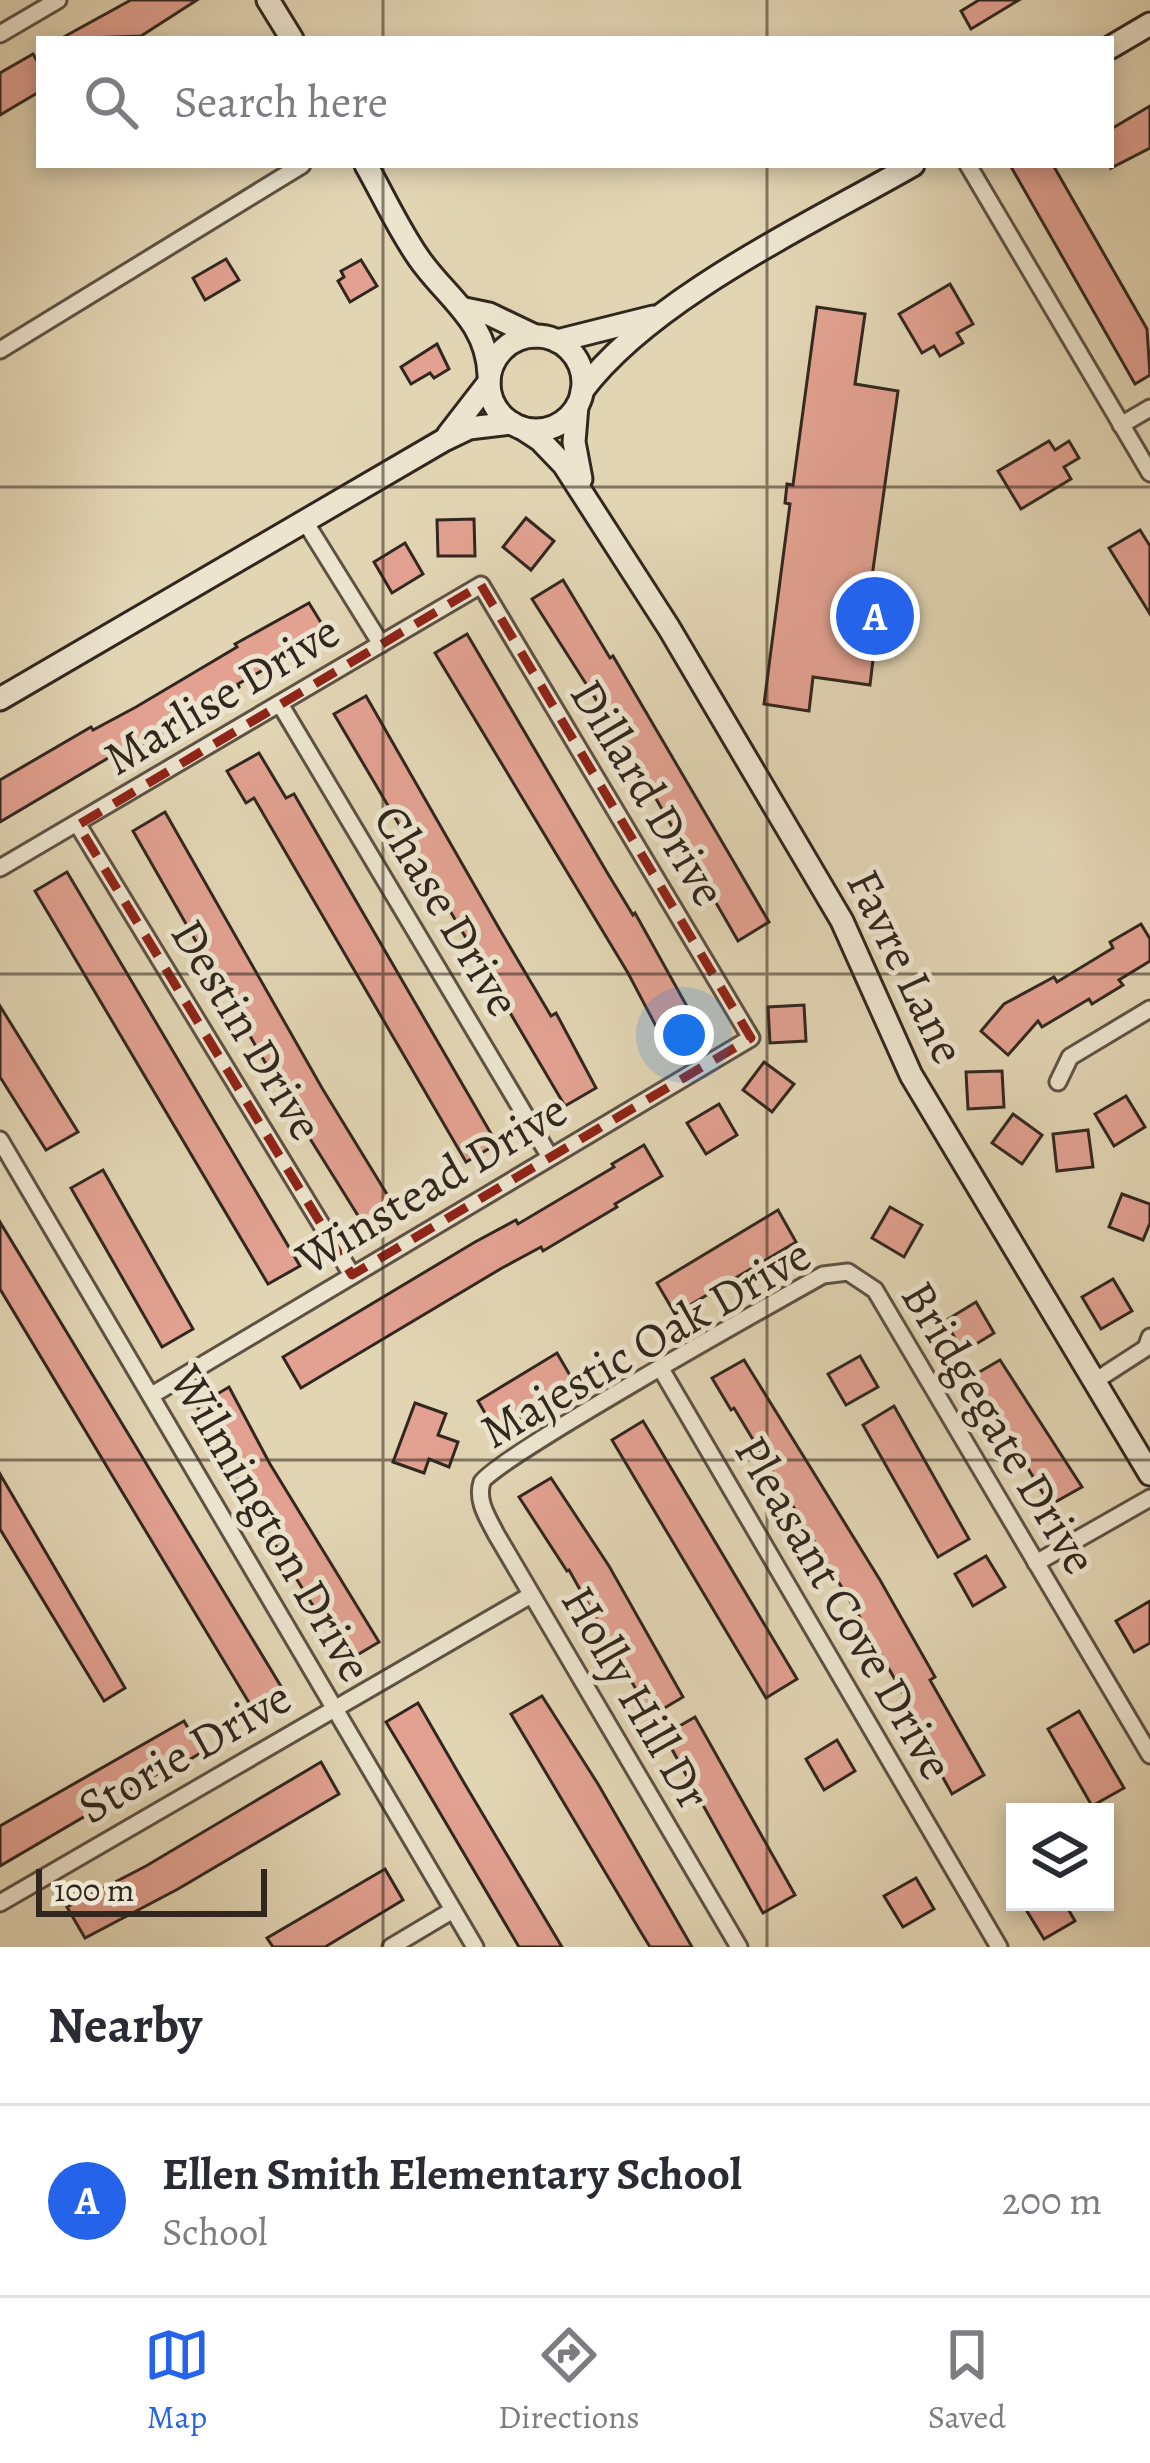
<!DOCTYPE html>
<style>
:root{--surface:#fff;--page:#f7f7f7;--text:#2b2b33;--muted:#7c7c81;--line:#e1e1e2;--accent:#2563eb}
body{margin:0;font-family:Alegreya,serif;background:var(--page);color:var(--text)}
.controls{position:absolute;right:36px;bottom:36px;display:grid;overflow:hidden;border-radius:0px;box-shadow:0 6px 18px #0003}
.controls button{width:108px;height:108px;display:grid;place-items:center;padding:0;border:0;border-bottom:3px solid var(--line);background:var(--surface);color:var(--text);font:60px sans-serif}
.scale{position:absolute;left:36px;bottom:30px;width:231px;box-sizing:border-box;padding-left:12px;border:6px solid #32271e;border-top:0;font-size:33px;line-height:42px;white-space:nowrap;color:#32271e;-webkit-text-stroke:9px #ece4ce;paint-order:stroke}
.you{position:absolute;left:684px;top:1035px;width:42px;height:42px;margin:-30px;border:9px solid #fff;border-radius:50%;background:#1a73e8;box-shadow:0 0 0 18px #1a73e833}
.badge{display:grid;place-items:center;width:78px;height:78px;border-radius:50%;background:var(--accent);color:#fff;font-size:39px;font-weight:700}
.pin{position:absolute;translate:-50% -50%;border:6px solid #fff;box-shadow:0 3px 12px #0006}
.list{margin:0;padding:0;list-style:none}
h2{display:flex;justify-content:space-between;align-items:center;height:156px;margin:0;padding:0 48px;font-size:51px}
h2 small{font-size:39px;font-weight:400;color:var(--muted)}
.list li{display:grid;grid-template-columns:78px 1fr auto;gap:36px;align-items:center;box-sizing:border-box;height:192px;padding:0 48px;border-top:3px solid var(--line)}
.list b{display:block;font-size:45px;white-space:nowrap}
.list p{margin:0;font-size:39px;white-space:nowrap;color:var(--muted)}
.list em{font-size:39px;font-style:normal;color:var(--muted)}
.icon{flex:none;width:66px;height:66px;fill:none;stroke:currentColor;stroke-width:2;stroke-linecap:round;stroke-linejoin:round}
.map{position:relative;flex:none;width:1150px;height:1947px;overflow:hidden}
.search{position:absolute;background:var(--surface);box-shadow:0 6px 18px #0003;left:36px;right:36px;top:36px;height:132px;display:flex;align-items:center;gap:30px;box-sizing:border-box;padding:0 42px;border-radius:0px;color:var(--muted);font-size:45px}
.sheet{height:348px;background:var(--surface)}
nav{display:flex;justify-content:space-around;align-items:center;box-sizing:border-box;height:168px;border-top:3px solid var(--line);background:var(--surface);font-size:33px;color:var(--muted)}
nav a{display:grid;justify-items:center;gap:6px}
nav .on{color:var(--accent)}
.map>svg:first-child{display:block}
.building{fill:#e2a191;stroke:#32271e;stroke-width:3}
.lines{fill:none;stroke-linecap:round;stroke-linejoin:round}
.street-casing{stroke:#5e5244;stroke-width:21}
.secondary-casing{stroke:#32271e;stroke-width:27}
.street{stroke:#ece4ce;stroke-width:15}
.secondary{stroke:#ece4ce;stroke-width:21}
.marked{fill:none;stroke:#8f2418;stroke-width:9;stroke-dasharray:24 15;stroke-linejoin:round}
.grid{fill:none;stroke:#32271e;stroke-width:3;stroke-opacity:0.55}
.labels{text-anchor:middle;stroke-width:10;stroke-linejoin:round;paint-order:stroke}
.street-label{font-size:48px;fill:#32271e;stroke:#ece4ce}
</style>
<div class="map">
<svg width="1150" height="1947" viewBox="0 0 1150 1947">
<rect width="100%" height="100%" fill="#e2d5b4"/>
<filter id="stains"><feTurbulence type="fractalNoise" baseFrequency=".00167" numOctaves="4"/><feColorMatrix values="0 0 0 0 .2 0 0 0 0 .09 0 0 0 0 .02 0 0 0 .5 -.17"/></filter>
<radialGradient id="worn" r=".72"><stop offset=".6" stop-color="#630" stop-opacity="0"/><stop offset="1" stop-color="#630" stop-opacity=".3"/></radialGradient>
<g class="building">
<path d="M131 0H197L141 36 60 39Z"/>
<path d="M979 0H1019L971 29 961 11Z"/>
<path d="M33 54 39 64V92L0 115V73Z"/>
<path d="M1150 106V148L1111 168V129Z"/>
<path d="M1010 165H1053L1147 329 1150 375 1135 384Z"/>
<path d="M226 259 239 280 205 300 193 278Z"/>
<path d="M361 260 377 286 350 302 338 281 344 277 341 271Z"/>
<path d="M950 284 973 324 957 333 963 343 940 356 934 346 922 353 899 314Z"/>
<path d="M817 307 865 314 855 384 898 391 863 641 875 643 870 685 813 677 809 711 764 704 790 504 785 503 787 484 793 485Z"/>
<path d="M437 344 449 369 434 378 430 373 411 384 401 367Z"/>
<path d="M1049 441 1055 450 1069 441 1079 458 1064 467 1071 479 1021 509 998 471Z"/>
<path d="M526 518 554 541 531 570 503 547Z"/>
<path d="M474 519 475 556H438L437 520Z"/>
<path d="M1140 530 1150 546V614L1109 548Z"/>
<path d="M405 543 423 574 392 593 374 562Z"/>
<path d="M563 580 610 658 613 656 769 922 738 941 625 745 532 599Z"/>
<path d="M309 603 328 634 238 684 239 687 166 731 122 755 120 751 0 822V780L91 727 93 730 136 707 237 647 235 644Z"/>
<path d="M467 634 608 874 633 915 635 913 699 1028 667 1047 628 973 435 653Z"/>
<path d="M366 696 500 930 551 1016 556 1013 596 1088 565 1106 334 714Z"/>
<path d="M259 753 286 798 294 794 497 1144 466 1162 254 798 246 803 227 771Z"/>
<path d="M165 812 322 1088 393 1204 362 1222 294 1113 133 831Z"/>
<path d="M67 872 300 1266 268 1284 35 891Z"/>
<path d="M1141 924 1150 939V961L1119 980 1123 985 1092 1004 1089 999 1042 1027 1038 1021 1008 1055 981 1031 1004 1004 1054 977 1057 982 1113 948 1110 942Z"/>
<path d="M804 1005 806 1041 770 1043 768 1007Z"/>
<path d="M0 1006 78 1132 46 1150 0 1077Z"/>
<path d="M764 1062 794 1084 772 1112 743 1090Z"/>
<path d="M1002 1071 1004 1107 968 1109 966 1072Z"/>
<path d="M1126 1096 1145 1127 1114 1146 1095 1114Z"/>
<path d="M719 1104 737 1135 706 1154 687 1123Z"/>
<path d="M1013 1114 1042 1135 1022 1164 992 1143Z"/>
<path d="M1088 1130 1093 1167 1057 1171 1053 1134Z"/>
<path d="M644 1145 662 1176 615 1204 617 1207 543 1251 541 1247 502 1268 301 1388 283 1357 475 1242 516 1220 518 1224 614 1167 612 1164Z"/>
<path d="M103 1170 193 1329 162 1347 71 1188Z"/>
<path d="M1122 1194 1150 1204V1223L1143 1240 1109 1227Z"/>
<path d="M890 1207 922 1225 904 1257 872 1238Z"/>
<path d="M778 1210 796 1242 675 1314 657 1283Z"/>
<path d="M0 1222 285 1693 254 1711 0 1289Z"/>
<path d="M1113 1279 1132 1311 1101 1329 1082 1297Z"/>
<path d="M976 1302 994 1333 963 1352 945 1321Z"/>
<path d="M557 1353 575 1384 496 1432 478 1401Z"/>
<path d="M860 1356 878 1387 846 1405 828 1374Z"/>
<path d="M744 1360 880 1580 935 1677 930 1680 984 1775 952 1794 909 1716 914 1713 859 1616 734 1408 731 1410 712 1378Z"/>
<path d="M1000 1360 1082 1487 1050 1505 991 1407 987 1409 969 1378Z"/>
<path d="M229 1387 270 1464 379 1642 347 1661 264 1526 197 1406Z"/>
<path d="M415 1403 446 1414 438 1435 458 1442 449 1467 429 1459 424 1473 393 1462Z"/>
<path d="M894 1406 969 1539 938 1557 863 1425Z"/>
<path d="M643 1421 797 1679 766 1698 612 1440Z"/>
<path d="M0 1474 125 1688 104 1701 0 1529Z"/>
<path d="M551 1478 609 1566 683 1697 651 1716 569 1570 567 1571 519 1497Z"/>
<path d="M986 1556 1005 1587 973 1606 955 1574Z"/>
<path d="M1150 1601V1643L1134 1652 1116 1621Z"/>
<path d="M542 1696 598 1784 692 1947H650L639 1929 511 1714Z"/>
<path d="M418 1703 463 1781 562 1947H519L410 1762 386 1722Z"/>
<path d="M1079 1711 1124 1788 1092 1806 1048 1729Z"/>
<path d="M695 1717 795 1895 763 1913 664 1735Z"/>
<path d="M184 1721 202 1752 171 1771 169 1767 0 1866V1826Z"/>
<path d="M837 1740 855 1771 824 1790 806 1759Z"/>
<path d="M321 1762 339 1794 178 1889 85 1938 67 1907 146 1866Z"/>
<path d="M385 1869 403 1900 325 1947H273L267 1938Z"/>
<path d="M916 1878 934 1909 903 1927 884 1896Z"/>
<path d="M1035 1902H1064L1075 1921 1044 1939 1025 1908Z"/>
</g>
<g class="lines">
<g class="street-casing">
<g id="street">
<path d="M0 34 58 0"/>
<path d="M968 165 1150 473"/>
<path d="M0 350 302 165"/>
<path d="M1121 425 1150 408"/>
<path d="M304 520 381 644"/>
<path d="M280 704 550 1157"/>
<path d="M78 825 352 1275"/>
<path d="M0 868 481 585 751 1038 152 1395"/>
<path d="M1058 1082 1070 1057 1150 1009"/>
<path d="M0 1140 475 1947"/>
<path d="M661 1369 999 1947"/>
<path d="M1095 1381 1146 1348 1150 1337"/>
<path d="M1036 1563 1150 1498"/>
<path d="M0 1903 531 1595"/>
<path d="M391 1947 453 1910"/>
<path d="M739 1947 496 1534C488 1518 476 1501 482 1482 489 1462 782 1298 823 1275L848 1272 875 1290 1150 1755"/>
</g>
</g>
<g class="secondary-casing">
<g id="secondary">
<path d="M268 0 292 39"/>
<path d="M1111 47 1150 24"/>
<path d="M366 165C383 195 398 228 418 257 446 298 487 320 489 375"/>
<path d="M465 309 489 314 535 336"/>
<circle cx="536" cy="383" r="47"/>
<path d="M557 341 653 317"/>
<path d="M582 391C651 298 812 223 913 165"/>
<path d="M577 406 574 442 581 479"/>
<path d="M520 427 540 440 564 465 669 628 842 921 911 1075 1150 1474"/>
<path d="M448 435 489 382"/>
<path d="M0 699 444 440 469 428 512 423"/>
</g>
</g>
<use href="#street" class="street"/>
<use href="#secondary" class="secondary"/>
</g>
<path class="marked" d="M481 585 751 1038 352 1275 78 825Z"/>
<path class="grid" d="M383 0V39M767 0V39M383 165V1947M767 165V1947M0 487H1150M0 974H1150M0 1460H1150"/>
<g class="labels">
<g class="street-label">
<text transform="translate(221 694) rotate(-31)" y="17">Marlise Drive</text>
<text transform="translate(649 792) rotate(59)" y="17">Dillard Drive</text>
<text transform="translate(448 910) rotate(59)" y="17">Chase Drive</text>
<text transform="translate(907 966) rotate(64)" y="17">Favre Lane</text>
<text transform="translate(248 1029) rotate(59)" y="17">Destin Drive</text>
<text transform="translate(431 1183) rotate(-31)" y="17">Winstead Drive</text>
<text transform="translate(645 1342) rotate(-30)" y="17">Majestic Oak Drive</text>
<text transform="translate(1000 1427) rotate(59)" y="17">Bridgegate Drive</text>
<text transform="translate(272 1523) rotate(60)" y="17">Wilmington Drive</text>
<text transform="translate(845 1607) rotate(60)" y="17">Pleasant Cove Drive</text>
<text transform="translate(637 1697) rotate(60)" y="17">Holly Hill Dr</text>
<text transform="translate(184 1751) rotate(-30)" y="17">Storie Drive</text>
</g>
</g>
<rect width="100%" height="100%" filter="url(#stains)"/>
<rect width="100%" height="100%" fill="url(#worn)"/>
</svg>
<div class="controls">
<button><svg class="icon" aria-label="layers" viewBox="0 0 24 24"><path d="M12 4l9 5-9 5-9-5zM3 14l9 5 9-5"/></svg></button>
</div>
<div class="scale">100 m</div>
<div class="you"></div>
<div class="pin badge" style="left:875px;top:616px">A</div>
<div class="search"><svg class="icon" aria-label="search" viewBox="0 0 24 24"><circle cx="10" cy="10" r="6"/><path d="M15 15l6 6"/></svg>Search here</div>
</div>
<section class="sheet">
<h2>Nearby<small></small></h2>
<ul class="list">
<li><span class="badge">A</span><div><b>Ellen Smith Elementary School</b><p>School</p></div><em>200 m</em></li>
</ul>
</section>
<nav>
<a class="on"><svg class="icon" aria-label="map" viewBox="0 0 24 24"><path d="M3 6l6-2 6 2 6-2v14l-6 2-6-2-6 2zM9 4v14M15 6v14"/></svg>Map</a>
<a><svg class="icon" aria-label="directions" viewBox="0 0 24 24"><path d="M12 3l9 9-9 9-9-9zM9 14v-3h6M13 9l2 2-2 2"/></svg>Directions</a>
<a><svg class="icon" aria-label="saved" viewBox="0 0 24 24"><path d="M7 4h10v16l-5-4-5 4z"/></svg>Saved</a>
</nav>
